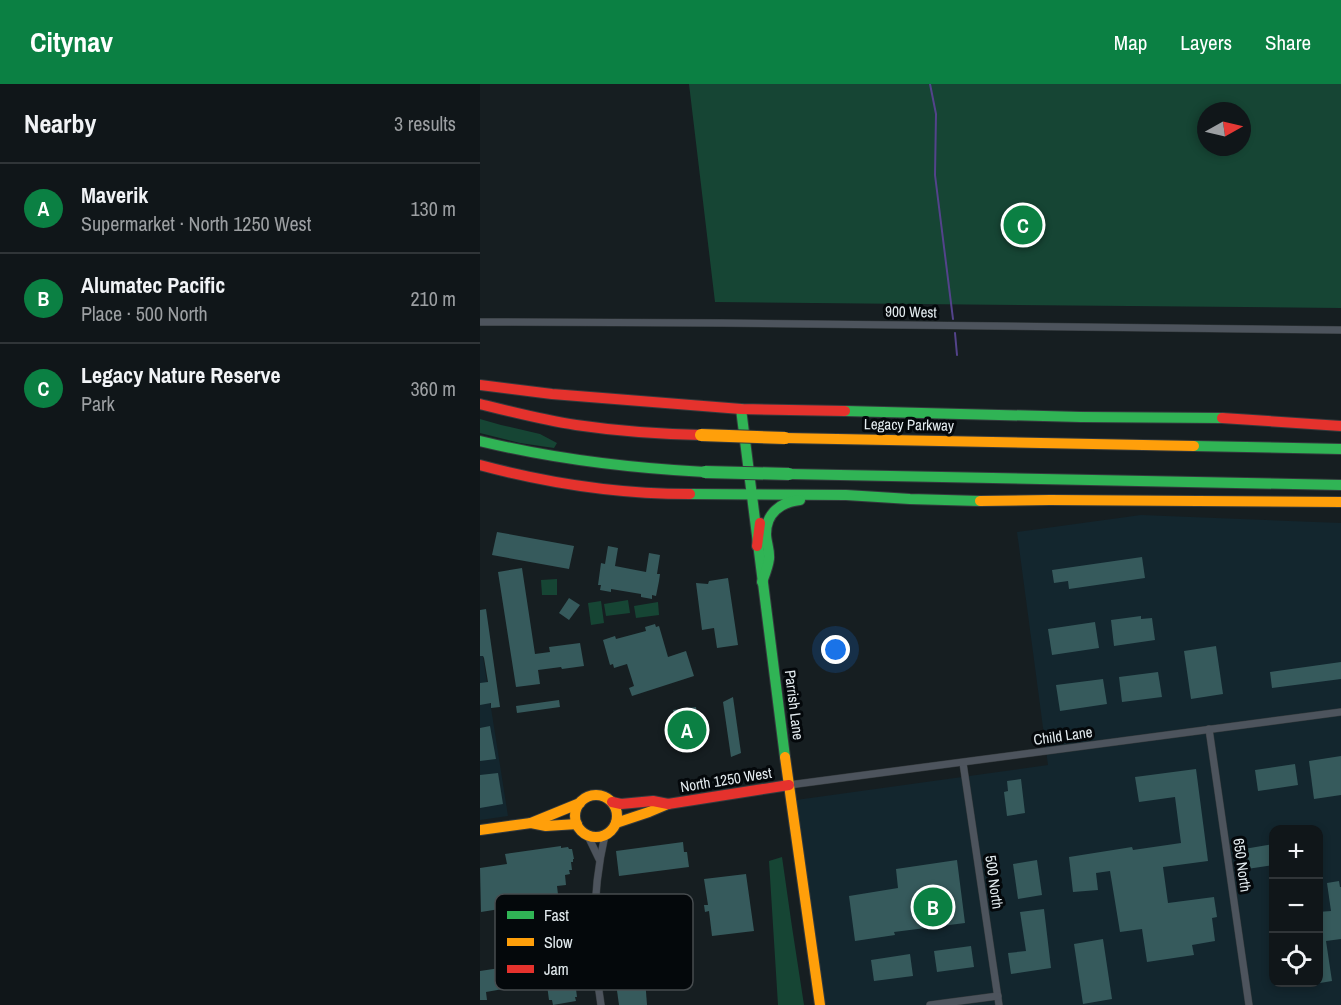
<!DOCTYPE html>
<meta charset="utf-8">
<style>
:root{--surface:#101619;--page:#1e2326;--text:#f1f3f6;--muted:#9c9fa2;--line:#303538;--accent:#0b8043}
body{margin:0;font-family:"Archivo Narrow",sans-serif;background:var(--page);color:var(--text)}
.controls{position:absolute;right:18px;bottom:18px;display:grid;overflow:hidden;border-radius:12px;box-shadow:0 3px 9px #0003}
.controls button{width:54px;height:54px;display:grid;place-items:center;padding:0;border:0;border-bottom:2px solid var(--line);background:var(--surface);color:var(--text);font:30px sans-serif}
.compass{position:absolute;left:717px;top:18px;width:54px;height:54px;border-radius:50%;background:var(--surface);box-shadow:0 3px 9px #0003;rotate:82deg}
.you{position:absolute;left:356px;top:566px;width:21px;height:21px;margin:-15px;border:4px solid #fff;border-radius:50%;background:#1a73e8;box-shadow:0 0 0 9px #1a73e833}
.badge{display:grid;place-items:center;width:39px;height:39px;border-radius:50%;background:var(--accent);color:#fff;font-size:20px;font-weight:700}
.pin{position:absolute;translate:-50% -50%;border:3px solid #fff;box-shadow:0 2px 6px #0006}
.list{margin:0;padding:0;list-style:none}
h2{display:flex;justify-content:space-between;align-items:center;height:78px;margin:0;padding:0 24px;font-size:26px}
h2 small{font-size:20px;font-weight:400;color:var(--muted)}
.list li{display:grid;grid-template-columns:39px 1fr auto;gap:18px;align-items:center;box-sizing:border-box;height:90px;padding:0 24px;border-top:2px solid var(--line)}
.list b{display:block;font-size:22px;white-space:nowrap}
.list p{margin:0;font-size:20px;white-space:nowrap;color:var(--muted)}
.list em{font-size:20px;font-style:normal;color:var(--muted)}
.icon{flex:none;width:33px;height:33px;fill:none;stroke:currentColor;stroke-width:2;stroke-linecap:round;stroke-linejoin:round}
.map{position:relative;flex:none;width:861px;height:921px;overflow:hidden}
header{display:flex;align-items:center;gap:36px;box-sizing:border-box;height:84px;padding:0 30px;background:var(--accent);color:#fff}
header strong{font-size:28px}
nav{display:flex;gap:33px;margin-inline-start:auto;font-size:21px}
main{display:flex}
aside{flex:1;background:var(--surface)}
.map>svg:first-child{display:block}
.built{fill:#13262e;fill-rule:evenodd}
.green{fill:#164534;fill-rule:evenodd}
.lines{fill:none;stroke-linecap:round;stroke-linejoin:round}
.stream{stroke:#53438b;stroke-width:2}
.building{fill:#365a5c}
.street-casing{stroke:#343a3d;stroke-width:8}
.fast-casing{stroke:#343a3d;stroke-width:12}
.slow-casing{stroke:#343a3d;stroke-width:12}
.jam-casing{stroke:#343a3d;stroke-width:12}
.street{stroke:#4d545d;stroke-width:7}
.fast{stroke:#30b455;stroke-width:10}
.slow{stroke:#ff9f0a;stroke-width:10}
.jam{stroke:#e5322d;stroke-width:10}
.fast-bridge-casing{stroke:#343a3d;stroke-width:14;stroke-linecap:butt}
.slow-bridge-casing{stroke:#343a3d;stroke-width:14;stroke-linecap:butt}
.fast-bridge{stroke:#30b455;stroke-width:12}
.slow-bridge{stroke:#ff9f0a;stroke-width:12}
.labels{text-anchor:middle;stroke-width:6;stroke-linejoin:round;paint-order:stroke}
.street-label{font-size:15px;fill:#e3ebef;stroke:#04080b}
.key{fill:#04080b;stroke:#474c4f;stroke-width:1.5}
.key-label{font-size:16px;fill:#e3ebef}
</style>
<header>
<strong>Citynav</strong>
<nav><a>Map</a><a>Layers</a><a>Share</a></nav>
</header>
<main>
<aside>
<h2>Nearby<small>3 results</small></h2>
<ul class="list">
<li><span class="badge">A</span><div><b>Maverik</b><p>Supermarket · North 1250 West</p></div><em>130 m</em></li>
<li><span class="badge">B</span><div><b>Alumatec Pacific</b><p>Place · 500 North</p></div><em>210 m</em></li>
<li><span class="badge">C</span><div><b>Legacy Nature Reserve</b><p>Park</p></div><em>360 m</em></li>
</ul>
</aside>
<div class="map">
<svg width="861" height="921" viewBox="0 0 861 921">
<rect width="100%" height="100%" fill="#161e21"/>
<g class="built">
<path d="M661 431 861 439V921H345L316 716 568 681 537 448ZM794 746H838V898H794Z"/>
<path d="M0 554 28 732 0 736Z"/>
</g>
<g class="green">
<path d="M209 0H861V224L235 218ZM726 27H762V63H726Z"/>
<path d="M0 335 21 341 60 350 77 359 74 364 40 359 0 349Z"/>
<path d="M77 495V511H62L61 496Z"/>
<path d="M148 516 150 529 126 532 124 520Z"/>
<path d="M121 517 124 539 111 541 108 519Z"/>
<path d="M178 518 179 531 156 534 154 522Z"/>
<path d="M302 773 312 843 324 921H298L289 777Z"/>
</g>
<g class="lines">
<g class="stream">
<path d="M450 0 456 30 455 91 473 235"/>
<path d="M475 249 477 271"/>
</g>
</g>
<g class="building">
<path d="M17 448 94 462 89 485 12 471Z"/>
<path d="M128 462 138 464 135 482 166 488 169 469 180 471 177 490H180L179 497 176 512 172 511V515L161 513V510L131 505V508L120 506 121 501H118L121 479 125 480Z"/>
<path d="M662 473 665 494 589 505 588 497 574 499 572 486Z"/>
<path d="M42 484 55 570 70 568 69 563 100 559 104 582 82 585 81 583 58 586 60 600 36 603 18 488Z"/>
<path d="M248 494 258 561 237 564 234 544 222 546 216 499 228 500 229 497Z"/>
<path d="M89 514 100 521 89 536 79 529Z"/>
<path d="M6 525 20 623 11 624V619L0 621V599L8 598 4 574 3 572H0V526Z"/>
<path d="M661 532V535L672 534 675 556 634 562 631 536Z"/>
<path d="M615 538 619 564 572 571 568 545Z"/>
<path d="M175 540 176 543 179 542 188 573 206 567 214 592 152 612 149 604 154 602 147 580 134 584 133 580 130 581 123 556 135 552 136 555 166 547 165 543Z"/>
<path d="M736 562 743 610 711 615 704 567Z"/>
<path d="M861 578V595L792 604 790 588Z"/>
<path d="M678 588 682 613 642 618 639 593Z"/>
<path d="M623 595 627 620 580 627 576 601Z"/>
<path d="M253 613 261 669 251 673 243 618Z"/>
<path d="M79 616 80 623 37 629 36 622Z"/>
<path d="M216 623 220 664 202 666 200 651 196 652 193 626Z"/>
<path d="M10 642 16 675 0 677V644Z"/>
<path d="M861 672V711L834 715 829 677Z"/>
<path d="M815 680 818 701 778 707 775 686Z"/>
<path d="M716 685 728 777 683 783 688 819 734 813 737 833 732 834 735 857 712 861 714 871 667 878 662 845 640 848 630 787 616 789 618 806 593 808 589 773 652 763 653 766 701 759 695 713 659 718 655 693Z"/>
<path d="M18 689 23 720 0 724V691Z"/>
<path d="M541 695 545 729 527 732 524 708 528 707 527 697Z"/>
<path d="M203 758 204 768H207L209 783 139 792 136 767Z"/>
<path d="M794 760V781L767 785 764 765Z"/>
<path d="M81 762V764L88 763 89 765H92L94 775H93V778H91L92 786H89L90 790 85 791 86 801 77 802 80 827 28 834 26 824 1 828 0 784 27 780 25 770Z"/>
<path d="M477 776 485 839 414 848 415 851 375 857 369 812 418 804 416 785Z"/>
<path d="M557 776 562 811 538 815 533 780Z"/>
<path d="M266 790 274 847 232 852 229 827 225 828 224 821H228L224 795Z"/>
<path d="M859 797 860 803H861V855L846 857 852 897 840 899 838 828 851 827 847 799Z"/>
<path d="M564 825 571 884 531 890 528 869 546 867 540 828Z"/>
<path d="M70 850V853L74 852 75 857 87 855V858H90L97 913H95L96 917 73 921 72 916H69L63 871 60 879 25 884 21 860 25 859V856Z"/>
<path d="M623 855 632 915 603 920 594 860Z"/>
<path d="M491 862 494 883 457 888 454 867Z"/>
<path d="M430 870 433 892 394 897 391 876Z"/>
<path d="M164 881 167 921H139L134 885Z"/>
<path d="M20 884 23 905 6 908 7 916H0V887Z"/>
</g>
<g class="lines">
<g class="street-casing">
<g id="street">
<path d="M0 238 241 239 861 246"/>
<path d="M729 645 769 921"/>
<path d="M483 679 519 921"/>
<path d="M309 701 861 628"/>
<path d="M107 750 119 775"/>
<path d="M121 921C112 865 112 807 125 751"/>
<path d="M450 921 518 912"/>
</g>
</g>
<g class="fast-casing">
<g id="fast">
<path d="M261 325 305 673"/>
<path d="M365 327 601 333 742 334"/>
<path d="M0 357C74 375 149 384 225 388"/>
<path d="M714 362 861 365"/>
<path d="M309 390 861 401"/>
<path d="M210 410 366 411 430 415 500 417"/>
<path d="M282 498C285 490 288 483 289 475 290 466 286 458 286 450 286 429 301 418 320 416"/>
</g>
</g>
<g class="slow-casing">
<g id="slow">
<path d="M305 354 714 362"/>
<path d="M500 417 570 416 861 418"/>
<path d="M305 673 340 921"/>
<circle cx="116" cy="732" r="21"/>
<path d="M51 739 100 719"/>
<path d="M136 739 169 728 188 720"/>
<path d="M0 746 51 739 66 742 97 740"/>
</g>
</g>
<g class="jam-casing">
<g id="jam">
<path d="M0 301 72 310 261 325 365 327"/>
<path d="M0 320C32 328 63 336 96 341 137 347 179 350 221 351"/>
<path d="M742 334 861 342"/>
<path d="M0 381C67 399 141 410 210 410"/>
<path d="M277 462 280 439"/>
<path d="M132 718 141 720 173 717 188 720 309 701"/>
</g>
</g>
<use href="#street" class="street"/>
<use href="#fast" class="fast"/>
<use href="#slow" class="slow"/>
<use href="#jam" class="jam"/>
<g class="fast-bridge-casing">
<path id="fast-bridge" d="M225 388 309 390"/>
</g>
<g class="slow-bridge-casing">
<path id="slow-bridge" d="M221 351 305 354"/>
</g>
<use href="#fast-bridge" class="fast-bridge"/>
<use href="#slow-bridge" class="slow-bridge"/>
</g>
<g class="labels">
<g class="street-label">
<text transform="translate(431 228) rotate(1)" y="5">900 West</text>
<text transform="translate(429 341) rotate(1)" y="5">Legacy Parkway</text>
<text transform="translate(314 621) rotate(83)" y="5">Parrish Lane</text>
<text transform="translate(583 652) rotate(-8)" y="5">Child Lane</text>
<text transform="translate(246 696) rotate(-9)" y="5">North 1250 West</text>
<text transform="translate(762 781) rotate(82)" y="5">650 North</text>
<text transform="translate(514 798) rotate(82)" y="5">500 North</text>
</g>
</g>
<rect x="15" y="810" width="198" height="96" rx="9" class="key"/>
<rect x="27" y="827" width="27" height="8" fill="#30b455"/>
<rect x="27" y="854" width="27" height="8" fill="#ff9f0a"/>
<rect x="27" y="881" width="27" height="8" fill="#e5322d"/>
<g class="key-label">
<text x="64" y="837">Fast</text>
<text x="64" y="864">Slow</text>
<text x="64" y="891">Jam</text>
</g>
</svg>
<div class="controls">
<button>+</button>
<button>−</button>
<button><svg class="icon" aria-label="locate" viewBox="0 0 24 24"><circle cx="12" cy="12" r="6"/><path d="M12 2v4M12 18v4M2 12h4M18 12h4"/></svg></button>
</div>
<svg class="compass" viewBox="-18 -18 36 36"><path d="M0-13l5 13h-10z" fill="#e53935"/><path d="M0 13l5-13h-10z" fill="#9c9fa2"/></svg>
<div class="you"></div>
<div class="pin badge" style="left:207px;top:646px">A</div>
<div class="pin badge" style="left:453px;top:823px">B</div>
<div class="pin badge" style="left:543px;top:141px">C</div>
</div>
</main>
